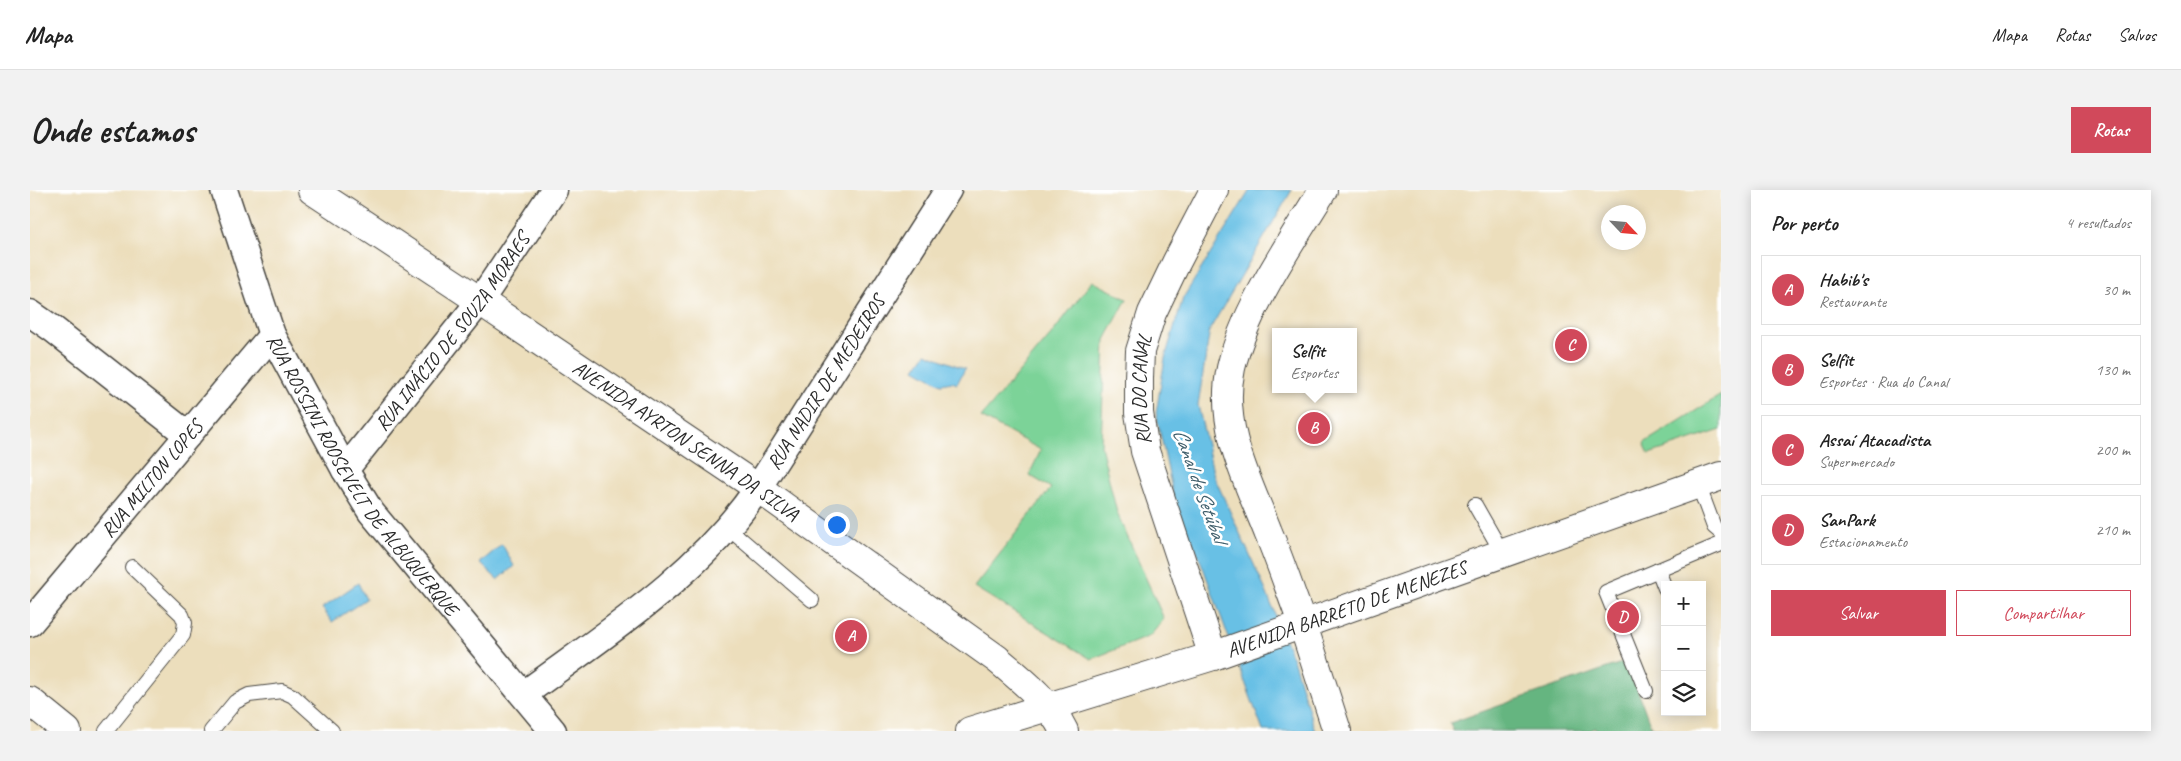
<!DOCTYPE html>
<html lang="pt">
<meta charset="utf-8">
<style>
:root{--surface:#fff;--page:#f2f2f2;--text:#222;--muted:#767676;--line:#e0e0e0;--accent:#d1495b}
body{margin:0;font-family:Caveat,sans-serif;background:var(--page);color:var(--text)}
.controls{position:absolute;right:15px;bottom:15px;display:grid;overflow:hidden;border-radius:0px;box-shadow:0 2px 12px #0003}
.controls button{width:45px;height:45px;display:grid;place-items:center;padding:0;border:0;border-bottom:1px solid var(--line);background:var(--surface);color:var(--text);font:25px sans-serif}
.compass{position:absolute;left:1571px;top:15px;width:45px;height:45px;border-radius:50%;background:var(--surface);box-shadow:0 2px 12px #0003;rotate:116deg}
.you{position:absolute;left:806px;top:334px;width:18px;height:18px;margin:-12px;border:4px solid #fff;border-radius:50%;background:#1a73e8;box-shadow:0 0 0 8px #1a73e833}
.badge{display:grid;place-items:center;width:32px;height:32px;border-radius:50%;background:var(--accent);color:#fff;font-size:16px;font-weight:700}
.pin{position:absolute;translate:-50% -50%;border:2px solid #fff;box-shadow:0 1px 5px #0006}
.popup{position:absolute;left:1242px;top:138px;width:85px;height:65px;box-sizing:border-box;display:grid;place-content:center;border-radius:0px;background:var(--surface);filter:drop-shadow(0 1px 4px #0005);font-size:16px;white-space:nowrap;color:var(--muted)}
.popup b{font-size:19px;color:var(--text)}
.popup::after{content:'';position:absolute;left:50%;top:100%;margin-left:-10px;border:10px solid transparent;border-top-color:var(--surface)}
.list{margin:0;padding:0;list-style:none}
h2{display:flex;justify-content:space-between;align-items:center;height:65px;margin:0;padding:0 20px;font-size:21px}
h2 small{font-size:16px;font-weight:400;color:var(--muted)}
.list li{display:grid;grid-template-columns:32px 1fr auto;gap:15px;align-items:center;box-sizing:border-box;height:70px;margin:0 10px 10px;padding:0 10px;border:1px solid var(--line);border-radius:0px}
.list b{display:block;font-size:19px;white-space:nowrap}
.list p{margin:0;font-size:16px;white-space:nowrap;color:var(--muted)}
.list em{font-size:16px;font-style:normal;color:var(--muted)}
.actions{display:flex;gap:10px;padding:15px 20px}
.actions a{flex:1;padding:11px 0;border:1px solid var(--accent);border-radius:0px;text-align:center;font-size:18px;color:var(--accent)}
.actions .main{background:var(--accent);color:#fff}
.icon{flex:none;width:28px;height:28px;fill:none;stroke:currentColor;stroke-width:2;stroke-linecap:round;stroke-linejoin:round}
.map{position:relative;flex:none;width:1691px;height:541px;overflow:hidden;border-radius:0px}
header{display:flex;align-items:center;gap:30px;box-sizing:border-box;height:70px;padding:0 25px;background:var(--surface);border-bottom:1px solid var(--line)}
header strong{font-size:24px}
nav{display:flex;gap:28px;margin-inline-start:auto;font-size:18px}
.intro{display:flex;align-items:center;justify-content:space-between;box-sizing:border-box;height:120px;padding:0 30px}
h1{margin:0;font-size:35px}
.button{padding:12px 22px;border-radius:0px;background:var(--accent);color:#fff;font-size:18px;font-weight:700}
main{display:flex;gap:30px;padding:0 30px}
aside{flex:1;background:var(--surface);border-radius:0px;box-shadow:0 2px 12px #0003}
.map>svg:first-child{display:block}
.green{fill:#7cd398;stroke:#547f62}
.forest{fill:#65b580;stroke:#487056}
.water{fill:#67c0e5;stroke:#497688}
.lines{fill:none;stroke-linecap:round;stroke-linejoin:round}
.lane-casing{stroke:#484641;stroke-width:16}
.street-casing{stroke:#484641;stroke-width:29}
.secondary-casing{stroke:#484641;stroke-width:30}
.primary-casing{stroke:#484641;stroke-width:30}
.lane{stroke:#fff;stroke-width:14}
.street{stroke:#fff;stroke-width:26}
.secondary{stroke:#fff;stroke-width:28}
.primary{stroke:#fff;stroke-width:28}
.labels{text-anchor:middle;stroke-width:5;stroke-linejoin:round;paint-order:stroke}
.street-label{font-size:20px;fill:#2b2b2b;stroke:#fff}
.water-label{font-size:21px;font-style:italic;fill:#405f6c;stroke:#fff}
</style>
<header>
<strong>Mapa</strong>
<nav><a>Mapa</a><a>Rotas</a><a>Salvos</a></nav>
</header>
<div class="intro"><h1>Onde estamos</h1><a class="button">Rotas</a></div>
<main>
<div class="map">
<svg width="1691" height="541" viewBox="0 0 1691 541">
<rect width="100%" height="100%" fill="#fff"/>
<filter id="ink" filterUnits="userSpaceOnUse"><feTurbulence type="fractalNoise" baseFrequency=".02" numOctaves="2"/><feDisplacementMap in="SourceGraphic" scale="10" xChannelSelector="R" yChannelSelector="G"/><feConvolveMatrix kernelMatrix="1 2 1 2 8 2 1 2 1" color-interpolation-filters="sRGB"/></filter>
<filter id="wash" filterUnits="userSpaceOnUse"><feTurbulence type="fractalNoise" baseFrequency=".0096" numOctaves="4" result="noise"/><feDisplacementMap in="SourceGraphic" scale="20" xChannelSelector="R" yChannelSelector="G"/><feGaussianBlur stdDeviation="1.12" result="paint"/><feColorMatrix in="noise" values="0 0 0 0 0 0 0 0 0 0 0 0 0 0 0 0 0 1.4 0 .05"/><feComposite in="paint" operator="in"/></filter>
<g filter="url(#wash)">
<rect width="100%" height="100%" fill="#ecdebc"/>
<g class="green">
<path d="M1062 91 1097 109 1075 150 1071 256 1087 323 1134 429 1120 446 1061 469 944 397 1021 298 999 285 1011 260 951 227 1021 145Z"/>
<path d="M1691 205V240L1619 264 1614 253Z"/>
</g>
<path class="forest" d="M1597 471 1621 537 1645 541H1566L1565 538 1559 541H1423L1420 533Z"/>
<g class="water">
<path d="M1220 0H1262L1180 139 1168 215 1184 286 1236 401 1265 475 1285 541H1233L1168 364 1145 314 1126 223 1135 168 1153 108Z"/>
<path d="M896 163 935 179 927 194 922 192 911 194 885 179Z"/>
<path d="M472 354 484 376 468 390 450 373Z"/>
<path d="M328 393 336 409 302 432 292 418Z"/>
</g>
</g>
<g filter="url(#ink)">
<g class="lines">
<g class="lane-casing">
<g id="lane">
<path d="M1668 294 1684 337 1691 343"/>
<path d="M1445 315 1473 364"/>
<path d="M698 338 782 410"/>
<path d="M1628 380 1635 398"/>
<path d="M1616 501 1576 402 1691 354"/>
<path d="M76 541 153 445 155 433 152 425 102 377"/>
<path d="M181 541 205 512 219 505 252 501 263 506 302 541"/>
</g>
</g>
<g class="street-casing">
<g id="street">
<path id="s1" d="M194 0 242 145 315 280 341 322 523 541"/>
<path d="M0 123 23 139 158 245"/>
<path id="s2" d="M315 280 450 111 524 0"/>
<path id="s3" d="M0 433 242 145"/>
<path id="s4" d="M494 504C577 443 669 385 728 298L918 0"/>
</g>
</g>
<g class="secondary-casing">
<g id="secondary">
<path d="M1273 435C1261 404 1251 373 1238 342 1218 291 1188 236 1201 178 1215 118 1261 53 1293 0"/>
<path id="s5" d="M1183 466 1115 261 1109 223V188L1110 161 1122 123 1146 73 1184 0"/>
<path id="s6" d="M940 541 1183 466 1691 286"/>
</g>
</g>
<g class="primary-casing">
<g id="primary">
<path id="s7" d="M282 0 450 111 728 298 967 469C992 490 1020 512 1034 541"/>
<path d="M1273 435 1307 541"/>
<path d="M0 511 37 541"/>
</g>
</g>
<use href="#lane" class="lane"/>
<use href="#street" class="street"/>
<use href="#secondary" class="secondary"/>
<use href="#primary" class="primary"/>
</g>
</g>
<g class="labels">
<g class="street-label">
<text dy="7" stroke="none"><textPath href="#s2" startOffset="175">RUA INÁCIO DE SOUZA MORAES</textPath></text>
<text dy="7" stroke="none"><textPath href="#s4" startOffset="439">RUA NADIR DE MEDEIROS</textPath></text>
<text dy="7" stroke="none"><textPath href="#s5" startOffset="278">RUA DO CANAL</textPath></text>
<text dy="7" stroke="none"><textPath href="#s7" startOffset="450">AVENIDA AYRTON SENNA DA SILVA</textPath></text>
<text dy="7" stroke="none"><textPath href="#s1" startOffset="320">RUA ROSSINI ROOSEVELT DE ALBUQUERQUE</textPath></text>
<text dy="7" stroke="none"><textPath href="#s3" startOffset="189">RUA MILTON LOPES</textPath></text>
<text dy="7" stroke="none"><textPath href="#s6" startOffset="396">AVENIDA BARRETO DE MENEZES</textPath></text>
</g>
<g class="water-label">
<text transform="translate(1170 295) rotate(70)" y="7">Canal de Setúbal</text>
</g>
</g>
</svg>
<div class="controls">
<button>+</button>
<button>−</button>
<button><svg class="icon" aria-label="layers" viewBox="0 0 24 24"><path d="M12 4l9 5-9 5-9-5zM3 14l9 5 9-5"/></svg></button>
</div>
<svg class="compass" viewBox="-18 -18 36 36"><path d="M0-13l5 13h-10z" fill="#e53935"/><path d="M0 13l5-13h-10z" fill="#767676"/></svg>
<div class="you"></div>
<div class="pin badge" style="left:821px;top:446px">A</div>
<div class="pin badge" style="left:1284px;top:238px">B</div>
<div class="popup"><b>Selfit</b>Esportes</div>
<div class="pin badge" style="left:1541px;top:155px">C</div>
<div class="pin badge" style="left:1593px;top:427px">D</div>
</div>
<aside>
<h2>Por perto<small>4 resultados</small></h2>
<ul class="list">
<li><span class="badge">A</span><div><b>Habib's</b><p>Restaurante</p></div><em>30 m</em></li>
<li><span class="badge">B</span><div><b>Selfit</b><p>Esportes · Rua do Canal</p></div><em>130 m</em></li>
<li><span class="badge">C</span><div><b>Assaí Atacadista</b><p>Supermercado</p></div><em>200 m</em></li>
<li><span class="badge">D</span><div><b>SanPark</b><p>Estacionamento</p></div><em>210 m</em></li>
</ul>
<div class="actions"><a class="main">Salvar</a><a>Compartilhar</a></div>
</aside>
</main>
